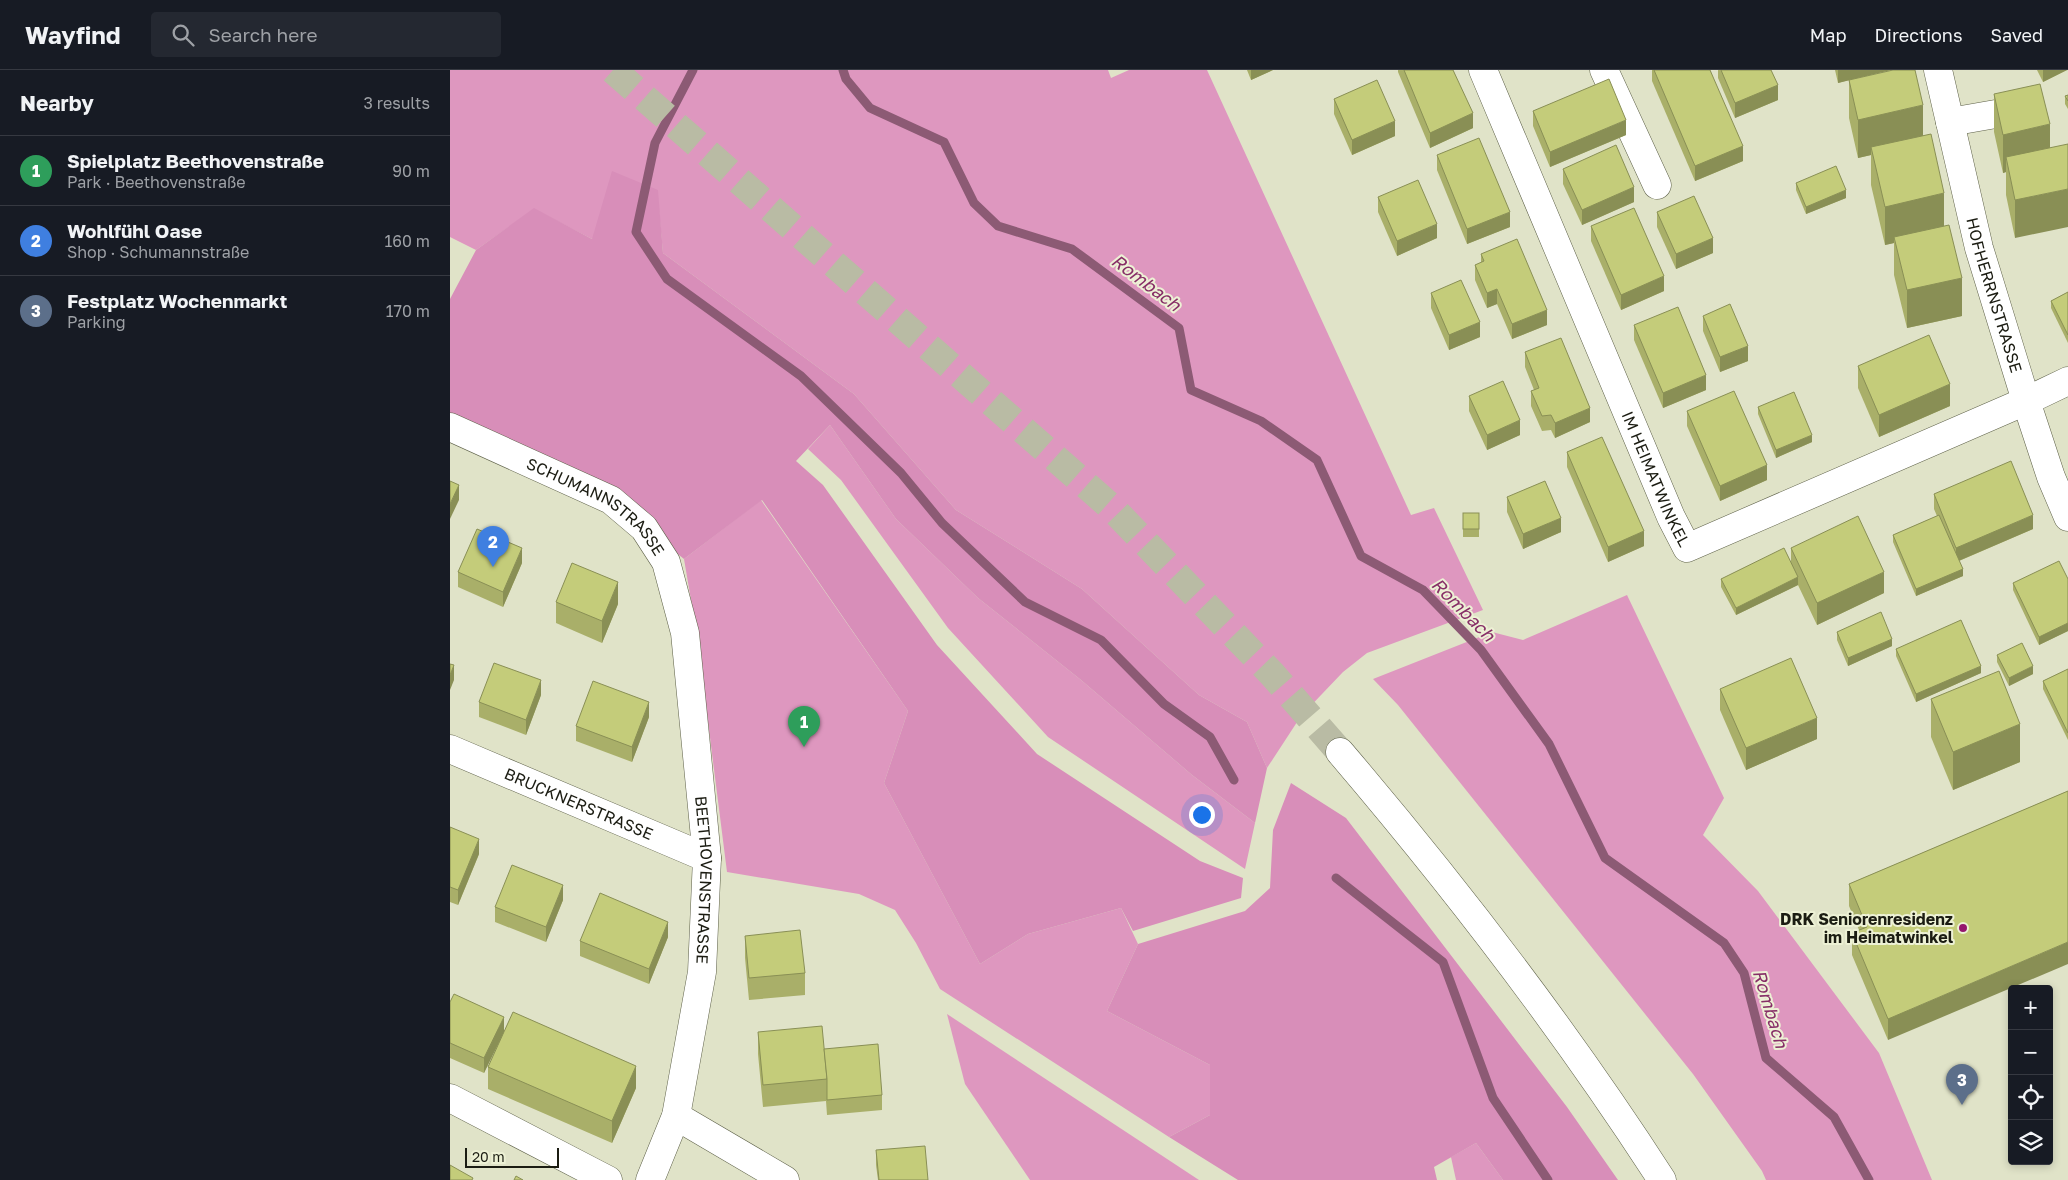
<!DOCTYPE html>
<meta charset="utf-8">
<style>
:root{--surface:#171b24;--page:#242831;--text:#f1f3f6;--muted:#9ea1a6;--line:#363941;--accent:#b45309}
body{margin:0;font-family:"Golos Text",sans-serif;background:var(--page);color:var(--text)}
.controls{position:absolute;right:15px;bottom:15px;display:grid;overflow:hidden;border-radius:5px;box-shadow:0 2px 8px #0003}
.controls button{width:45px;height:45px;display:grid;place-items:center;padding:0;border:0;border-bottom:1px solid var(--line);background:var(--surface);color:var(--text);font:25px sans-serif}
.scale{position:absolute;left:15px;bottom:12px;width:94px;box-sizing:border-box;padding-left:5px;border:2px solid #1b1c12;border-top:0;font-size:14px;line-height:18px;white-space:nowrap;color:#1b1c12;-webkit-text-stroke:4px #edf1d5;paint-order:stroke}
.you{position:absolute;left:751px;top:744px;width:18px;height:18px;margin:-12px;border:4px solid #fff;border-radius:50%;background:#1a73e8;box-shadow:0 0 0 8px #1a73e833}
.badge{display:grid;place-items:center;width:32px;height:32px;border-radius:50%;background:var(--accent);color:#fff;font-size:16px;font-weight:700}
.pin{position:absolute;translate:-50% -41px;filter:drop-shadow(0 1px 2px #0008)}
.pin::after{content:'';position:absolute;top:26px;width:18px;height:15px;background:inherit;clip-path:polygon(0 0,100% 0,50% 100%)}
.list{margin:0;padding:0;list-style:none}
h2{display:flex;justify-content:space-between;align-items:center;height:65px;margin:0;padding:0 20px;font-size:21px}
h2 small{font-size:16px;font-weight:400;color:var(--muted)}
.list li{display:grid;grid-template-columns:32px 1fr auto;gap:15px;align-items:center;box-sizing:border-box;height:70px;padding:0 20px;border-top:1px solid var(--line)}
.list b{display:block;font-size:19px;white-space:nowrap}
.list p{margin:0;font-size:16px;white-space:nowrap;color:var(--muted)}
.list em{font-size:16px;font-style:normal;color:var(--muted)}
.icon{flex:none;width:28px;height:28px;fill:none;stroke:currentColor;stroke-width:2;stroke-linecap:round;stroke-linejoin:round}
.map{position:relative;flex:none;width:1618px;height:1110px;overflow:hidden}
header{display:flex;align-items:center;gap:30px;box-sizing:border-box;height:70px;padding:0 25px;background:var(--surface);border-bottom:1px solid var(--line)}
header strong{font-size:24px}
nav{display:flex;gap:28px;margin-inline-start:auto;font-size:18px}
.search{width:350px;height:45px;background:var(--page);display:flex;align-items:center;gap:12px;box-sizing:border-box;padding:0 18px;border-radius:5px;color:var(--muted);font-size:19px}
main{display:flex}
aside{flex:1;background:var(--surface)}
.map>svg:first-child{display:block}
.green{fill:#de97bf}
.forest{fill:#d88eb9}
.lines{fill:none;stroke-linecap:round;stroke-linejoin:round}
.stream{stroke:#8c5a74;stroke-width:9}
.highway-tunnel{stroke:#b9bba4;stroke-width:28;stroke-dasharray:28 14;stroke-linecap:butt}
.minor-casing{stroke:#5e6149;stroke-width:29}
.highway-casing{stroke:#5e6149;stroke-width:29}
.minor{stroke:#fff;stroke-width:28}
.highway{stroke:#fff;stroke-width:28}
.wall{fill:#a9af69}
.shaded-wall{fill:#898f55}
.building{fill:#c4cc7a;stroke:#898f55}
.poi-dot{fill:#95166e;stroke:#edf1d5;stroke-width:2}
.labels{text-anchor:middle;stroke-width:4;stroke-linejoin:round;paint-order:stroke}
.street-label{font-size:16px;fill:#1b1c12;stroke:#edf1d5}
.poi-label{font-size:16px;font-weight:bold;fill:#1b1c12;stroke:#edf1d5;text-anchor:end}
.water-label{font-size:18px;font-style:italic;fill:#872f67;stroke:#edf1d5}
</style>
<header>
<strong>Wayfind</strong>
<div class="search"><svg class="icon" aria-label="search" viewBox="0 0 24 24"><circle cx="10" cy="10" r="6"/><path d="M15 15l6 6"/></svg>Search here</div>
<nav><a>Map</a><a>Directions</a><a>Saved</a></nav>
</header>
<main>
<aside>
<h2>Nearby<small>3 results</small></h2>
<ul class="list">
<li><span class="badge" style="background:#2e9e5b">1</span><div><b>Spielplatz Beethovenstraße</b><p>Park · Beethovenstraße</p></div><em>90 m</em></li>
<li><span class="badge" style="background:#3f7fe0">2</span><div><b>Wohlfühl Oase</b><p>Shop · Schumannstraße</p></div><em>160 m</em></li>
<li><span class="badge" style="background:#5c6f8a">3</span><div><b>Festplatz Wochenmarkt</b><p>Parking</p></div><em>170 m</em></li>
</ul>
</aside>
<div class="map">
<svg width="1618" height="1110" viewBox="0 0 1618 1110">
<rect width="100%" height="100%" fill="#e0e3c8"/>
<g class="green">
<path d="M0 0H658L661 8 679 0H757L961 445 984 438 1033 540 917 583 893 602 851 646 817 698 797 652 749 625 632 519 506 440 404 324 213 183 207 120 142 169 84 139 26 180 0 167Z"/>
<path d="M380 355 446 449 528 528 631 610 742 705 805 753 795 799 598 667 498 558 391 410 358 379Z"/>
<path d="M311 430 458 641 434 713 530 894 578 864 671 838 688 874 657 941 760 995V1045L719 1067 490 919 466 873 445 840 409 824 277 802 247 565 234 489Z"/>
<path d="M1177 525 1274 728 1253 765 1308 821 1429 983 1482 1110H1316L1312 1101 1243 1004 948 635 923 609 1042 562 1073 570Z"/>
<path d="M497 944 749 1110H580L515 1014Z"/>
<path d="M1026 1073 1053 1110H1006L1001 1087Z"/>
</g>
<g class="forest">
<path d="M162 101 208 120 213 183 404 324 506 440 632 519 749 625 797 652 817 698 805 753 742 705 631 610 528 528 446 449 380 355 346 391 373 415 487 575 587 684 750 791 793 808 791 828 683 861 671 838 578 864 530 894 434 713 458 641 312 430 234 489 161 430 0 357V229L26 180 84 138 142 169Z"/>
<path d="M841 713 896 748 1117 1037 1168 1110H1053L1026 1073 984 1097 987 1110H788L719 1067 760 1045V995L657 941 688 874 795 841 820 818 823 760Z"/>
</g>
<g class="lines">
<g class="stream">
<path d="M243 0 205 73 186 162 217 209 351 306 451 403 492 453 575 532 651 570 714 634 760 667 784 710"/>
<path d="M393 0 396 9 420 38 494 72 524 133 548 156 622 179 729 258 741 320 811 351 867 390 911 486 973 520 1031 580 1099 674 1155 788 1274 873 1294 903 1316 988 1384 1047 1419 1110"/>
<path d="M886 808 993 892 1043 1028 1098 1110"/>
</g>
<path class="highway-tunnel" d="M163 0 661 437 822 604 890 682"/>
<g class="minor-casing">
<g id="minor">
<path id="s1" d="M1033 0 1221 447 1237 478 1576 331 1618 311"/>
<path d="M1154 0 1207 115"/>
<path id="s2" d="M1488 0 1529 178 1576 331 1601 407 1618 447"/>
<path d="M1500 52 1580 38"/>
<path id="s3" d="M0 357 161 430 194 458 216 492 235 563 257 788 252 902 226 1046 200 1110"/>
<path id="s4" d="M0 679 257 788"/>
<path d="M0 1028 158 1110"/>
<path d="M226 1046 335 1110"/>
</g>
</g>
<g class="highway-casing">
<path id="highway" d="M890 682C1006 818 1115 960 1212 1110"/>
</g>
<use href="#minor" class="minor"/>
<use href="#highway" class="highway"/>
</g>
<g class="wall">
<path d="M797 0H823L801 10Z"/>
<path d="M948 0H1003L1023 58 980 78 948 2Z"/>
<path d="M1202 0H1260L1293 91 1245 111 1202 11Z"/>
<path d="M1268 0H1321L1328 30 1285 48 1268 8Z"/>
<path d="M1385 0H1441L1406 8 1473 65 1494 156 1512 246 1457 258 1444 205V173L1435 175 1421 115V85L1408 88 1399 48V10L1388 13Z"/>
<path d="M1587 0H1617L1593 12Z"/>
<path d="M1544 24 1600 78 1565 168 1556 125V102L1553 103 1544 62Z"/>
<path d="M1618 25V39L1615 34V26Z"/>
<path d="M884 29 945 66 902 85 884 44Z"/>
<path d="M1083 41 1176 65 1100 97 1083 56Z"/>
<path d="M987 85 1060 157 1017 174 987 100Z"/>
<path d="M1113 99 1184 132 1132 155 1113 114Z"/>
<path d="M1346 113 1396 128 1356 144 1346 120Z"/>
<path d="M928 127 987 168 947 186 928 142Z"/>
<path d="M1207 142 1263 183 1226 199 1207 157Z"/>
<path d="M1141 156 1214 221 1171 240 1141 171Z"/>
<path d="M1031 184 1097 255 1062 269 1047 234 1037 238 1025 210V195L1031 193Z"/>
<path d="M1618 222V273L1601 238V231Z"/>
<path d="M981 223 1030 267 999 280 981 238Z"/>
<path d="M1253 246 1298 291 1270 302 1253 261Z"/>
<path d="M1184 255 1256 320 1213 338 1184 270Z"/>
<path d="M1075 282 1140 352 1105 368 1101 360 1092 361 1081 336V321L1084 320 1075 297Z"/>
<path d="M1408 296 1500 336 1429 367 1408 318Z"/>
<path d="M1019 326 1070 365 1037 380 1019 341Z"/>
<path d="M1308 337 1362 372 1326 388 1308 344Z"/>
<path d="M1237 341 1317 410 1270 431 1237 356Z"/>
<path d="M1117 382 1194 476 1158 492 1117 397Z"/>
<path d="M1484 424 1583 459 1509 491 1513 506 1466 526 1443 472V465L1487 446 1484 439Z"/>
<path d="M1057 427 1111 462 1073 479 1057 442Z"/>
<rect x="1013" y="443" width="16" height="24"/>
<path d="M1341 478 1434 523 1367 555 1348 515 1286 545 1271 517V509L1341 492Z"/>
<path d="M72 493 53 537 8 517V502Z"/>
<path d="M1618 509V561L1589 575 1563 520V513Z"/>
<path d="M106 532 168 534 152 573 106 553Z"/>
<path d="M1387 562 1442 576 1398 596 1387 570Z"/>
<path d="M1446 579 1531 603 1466 632 1446 586Z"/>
<path d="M1547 585 1583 604 1559 616 1547 592Z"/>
<path d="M1618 599V670L1593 619V611Z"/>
<path d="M1270 619 1367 669 1296 700 1270 640Z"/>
<path d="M91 625 76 665 29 647V632Z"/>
<path d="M1481 629 1570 692 1503 720 1481 667Z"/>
<path d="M199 647 182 692 126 671V656Z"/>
<path d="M1618 721 1438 970 1402 885V863L1409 860 1399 836V814Z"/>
<path d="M0 757 29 784 8 835 0 832Z"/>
<path d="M113 830 96 872 45 852V837Z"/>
<path d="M295 866 355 903V925L299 930 295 888Z"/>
<path d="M218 867 199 914 130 886V871Z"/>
<path d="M0 932 54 962 186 1018 162 1073 38 1019V997L51 967 34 1003 0 988Z"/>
<path d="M308 962 374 979 432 1025V1040L377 1045 376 1031 313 1037 308 984Z"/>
<path d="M426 1080 478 1110H428L426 1095Z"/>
</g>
<g class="shaded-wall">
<path d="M801 0H823L801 10Z"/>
<path d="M1388 0H1441L1388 13Z"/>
<path d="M1593 0H1617L1593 12Z"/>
<path d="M1328 15V30L1285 48V33Z"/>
<path d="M1473 35V73L1421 77V85L1408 88V50Z"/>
<path d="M1023 43V58L980 78V63Z"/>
<path d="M1176 50V65L1100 97V82Z"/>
<path d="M945 51V66L902 85V70Z"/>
<path d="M1600 54V92L1556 87V102L1553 103V65Z"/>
<path d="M1293 76V91L1245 111V96Z"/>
<path d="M1184 117V132L1132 155V140Z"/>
<path d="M1618 119V157L1565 168V130Z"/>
<path d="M1396 120V128L1356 144V137Z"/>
<path d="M1494 123V161L1444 167V173L1435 175V137Z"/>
<path d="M1060 142V157L1017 174V159Z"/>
<path d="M987 154V168L947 186V171Z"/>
<path d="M1263 168V183L1226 199V184Z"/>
<path d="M1214 206V221L1171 240V225Z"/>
<path d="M1512 208V246L1457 258V220Z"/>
<path d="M1047 219V234L1037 238V223Z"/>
<path d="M1097 240V255L1062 269V254Z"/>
<path d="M1030 252V267L999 280V265Z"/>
<path d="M1298 276V291L1270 302V287Z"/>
<path d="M1256 305V320L1213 338V323Z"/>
<path d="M1500 314V336L1429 367V345Z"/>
<path d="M1140 338V352L1105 368V353Z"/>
<path d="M1070 350V365L1037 380V365Z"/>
<path d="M1362 365V372L1326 388V380Z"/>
<path d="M1317 395V410L1270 431V416Z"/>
<path d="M9 415V430L0 449V434Z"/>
<path d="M1583 445V459L1506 492V478Z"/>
<path d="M1111 448V462L1073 479V464Z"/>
<path d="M1194 461V476L1158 492V477Z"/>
<path d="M72 478V493L53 537V522Z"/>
<path d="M1513 499V506L1466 526V519Z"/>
<path d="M1434 502V523L1367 555V533Z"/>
<path d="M1348 507V515L1286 545V538Z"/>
<path d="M168 512V534L152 573V551Z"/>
<path d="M1618 553V561L1589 575V567Z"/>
<path d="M1442 569V576L1398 596V588Z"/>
<path d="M4 595V610L0 620V605Z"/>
<path d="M1531 596V603L1466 632V624Z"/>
<path d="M1583 596V604L1559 616V608Z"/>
<path d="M91 610V625L76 665V650Z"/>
<path d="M199 632V647L182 692V677Z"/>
<path d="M1367 648V669L1296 700V678Z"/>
<path d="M1570 654V692L1503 720V682Z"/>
<path d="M29 769V784L8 835V820Z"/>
<path d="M113 815V830L96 872V857Z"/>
<path d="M218 852V867L199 914V899Z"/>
<path d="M1618 872V894L1438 970V949Z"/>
<path d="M54 947V962L34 1003V988Z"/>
<path d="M186 996V1018L162 1073V1051Z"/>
</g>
<g class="building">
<path d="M954 0H1003L1023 43 980 63Z"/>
<path d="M1204 0H1260L1293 76 1245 96Z"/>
<path d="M1271 0H1321L1328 15 1285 33Z"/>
<path d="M1443 0H1465L1473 35 1408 50 1399 10Z"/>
<path d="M1159 9 1176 50 1100 82 1083 41Z"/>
<path d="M927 10 945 51 902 70 884 29Z"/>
<path d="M1590 14 1600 54 1553 65 1544 24Z"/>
<path d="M1618 25V31L1615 26Z"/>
<path d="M1481 64 1494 123 1435 137 1421 77Z"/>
<path d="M1029 68 1060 142 1017 159 987 85Z"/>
<path d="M1618 74V119L1565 130 1556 87Z"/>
<path d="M1166 75 1184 117 1132 140 1113 99Z"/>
<path d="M1386 96 1396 120 1356 137 1346 113Z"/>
<path d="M968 110 987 154 947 171 928 127Z"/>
<path d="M1244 126 1263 168 1226 184 1207 142Z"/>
<path d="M1184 138 1214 206 1171 225 1141 156Z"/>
<path d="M1499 155 1512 208 1457 220 1444 167Z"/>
<path d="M1067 169 1097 240 1062 254 1047 219 1037 223 1025 195 1034 191 1031 184Z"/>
<path d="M1011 210 1030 252 999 265 981 223Z"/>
<path d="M1618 222V265L1601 231Z"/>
<path d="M1280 234 1298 276 1270 287 1253 246Z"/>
<path d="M1228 237 1256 305 1213 323 1184 255Z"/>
<path d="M1479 265 1500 314 1429 345 1408 296Z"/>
<path d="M1111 268 1140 338 1105 353 1101 345 1092 346 1081 321 1089 318 1075 282Z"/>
<path d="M1053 311 1070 350 1037 365 1019 326Z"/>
<path d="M1284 321 1317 395 1270 416 1237 341Z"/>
<path d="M1344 322 1362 365 1326 380 1308 337Z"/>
<path d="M1152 367 1194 461 1158 477 1117 382Z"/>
<path d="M1561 391 1583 445 1506 478 1484 424Z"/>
<path d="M0 411 9 415 0 434Z"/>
<path d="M1095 411 1111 448 1073 464 1057 427Z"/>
<rect x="1013" y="443" width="16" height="16"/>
<path d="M1489 445 1513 499 1466 519 1443 465Z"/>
<path d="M1408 446 1434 502 1367 533 1341 478Z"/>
<path d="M27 459 72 478 53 522 8 502Z"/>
<path d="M1334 478 1348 507 1286 538 1271 509Z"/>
<path d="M1609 491 1618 509V553L1589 567 1563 513Z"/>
<path d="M122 493 168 512 152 551 106 532Z"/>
<path d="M1431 542 1442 569 1398 588 1387 562Z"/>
<path d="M1511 550 1531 596 1466 624 1446 579Z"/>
<path d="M1572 573 1583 596 1559 608 1547 585Z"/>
<path d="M1341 588 1367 648 1296 678 1270 619Z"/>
<path d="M44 593 91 610 76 650 29 632Z"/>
<path d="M0 594 4 595 0 605Z"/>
<path d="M1618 599V663L1593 611Z"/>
<path d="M1549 601 1570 654 1503 682 1481 629Z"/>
<path d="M143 611 199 632 182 677 126 656Z"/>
<path d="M1618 721V872L1438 949 1402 863 1417 857 1399 814Z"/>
<path d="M0 757 29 769 8 820 0 817Z"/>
<path d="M62 795 113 815 96 857 45 837Z"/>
<path d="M150 823 218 852 199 899 130 871Z"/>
<path d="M350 860 355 903 299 908 295 866Z"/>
<path d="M4 924 54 947 34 988 0 973V932Z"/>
<path d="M63 942 186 996 162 1051 38 997Z"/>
<path d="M372 956 377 1009 313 1015 308 962Z"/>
<path d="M428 974 432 1025 377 1030V1009L374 979Z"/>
<path d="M475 1076 478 1110H429L426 1080Z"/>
<path d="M0 1095 23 1108 22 1110H0Z"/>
<path d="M66 1106 73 1110H64Z"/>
</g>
<circle class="poi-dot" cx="1513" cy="858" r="5"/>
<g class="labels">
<g class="street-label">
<text dy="6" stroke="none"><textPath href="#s2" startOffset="232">HOFHERRNSTRASSE</textPath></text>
<text dy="6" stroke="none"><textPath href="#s1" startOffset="444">IM HEIMATWINKEL</textPath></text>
<text dy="6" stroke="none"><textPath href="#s3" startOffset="168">SCHUMANNSTRASSE</textPath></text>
<text dy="6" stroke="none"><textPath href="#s4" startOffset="140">BRUCKNERSTRASSE</textPath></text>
<text dy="6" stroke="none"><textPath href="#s3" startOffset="582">BEETHOVENSTRASSE</textPath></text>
</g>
<g class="poi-label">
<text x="1503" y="855">DRK Seniorenresidenz<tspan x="1503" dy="18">im Heimatwinkel</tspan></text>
</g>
<g class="water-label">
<text transform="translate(696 213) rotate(37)" y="6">Rombach</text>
<text transform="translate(1013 540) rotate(45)" y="6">Rombach</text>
<text transform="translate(1320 939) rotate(73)" y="6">Rombach</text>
</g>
</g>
</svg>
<div class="controls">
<button>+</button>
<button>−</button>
<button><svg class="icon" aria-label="locate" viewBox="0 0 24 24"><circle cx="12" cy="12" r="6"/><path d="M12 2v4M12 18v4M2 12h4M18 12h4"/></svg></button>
<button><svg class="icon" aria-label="layers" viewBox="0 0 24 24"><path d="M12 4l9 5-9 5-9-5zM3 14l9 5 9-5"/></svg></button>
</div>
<div class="scale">20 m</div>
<div class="you"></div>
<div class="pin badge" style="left:354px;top:677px;background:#2e9e5b">1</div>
<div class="pin badge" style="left:43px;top:497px;background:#3f7fe0">2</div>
<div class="pin badge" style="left:1512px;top:1035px;background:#5c6f8a">3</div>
</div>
</main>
